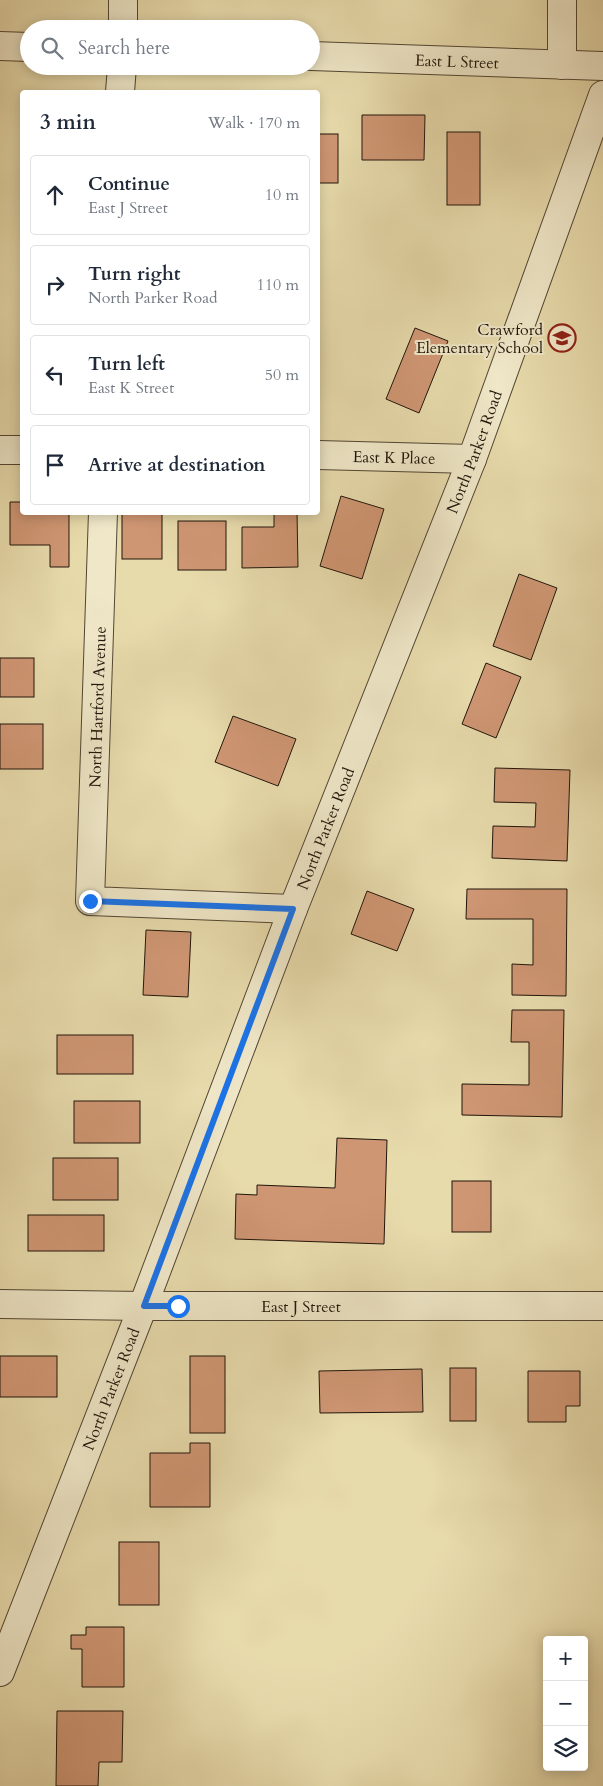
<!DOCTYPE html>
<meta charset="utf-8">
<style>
:root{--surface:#fff;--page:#f6f6f7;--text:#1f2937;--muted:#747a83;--line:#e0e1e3}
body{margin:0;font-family:Cardo,serif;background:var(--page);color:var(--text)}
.controls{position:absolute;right:15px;bottom:15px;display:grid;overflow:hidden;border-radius:5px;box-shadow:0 2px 12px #0003}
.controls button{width:45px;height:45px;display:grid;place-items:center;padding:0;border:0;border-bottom:1px solid var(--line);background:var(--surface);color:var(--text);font:25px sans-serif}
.stop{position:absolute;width:15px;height:15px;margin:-11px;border:4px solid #1a73e8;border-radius:50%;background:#fff}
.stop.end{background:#1a73e8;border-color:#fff;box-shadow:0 1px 5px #0008}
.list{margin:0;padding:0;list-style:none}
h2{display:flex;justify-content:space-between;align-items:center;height:65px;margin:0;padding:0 20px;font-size:21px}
h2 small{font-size:16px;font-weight:400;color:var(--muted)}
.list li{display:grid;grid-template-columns:32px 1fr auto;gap:15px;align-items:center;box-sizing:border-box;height:80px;margin:0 10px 10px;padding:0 10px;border:1px solid var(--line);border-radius:5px}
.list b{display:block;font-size:19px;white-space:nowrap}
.list p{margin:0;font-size:16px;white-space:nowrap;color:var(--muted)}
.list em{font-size:16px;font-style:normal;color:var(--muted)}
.icon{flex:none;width:28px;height:28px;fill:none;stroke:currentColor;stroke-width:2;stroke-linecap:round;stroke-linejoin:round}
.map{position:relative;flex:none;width:603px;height:1786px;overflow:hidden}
.search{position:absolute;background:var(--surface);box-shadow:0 2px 12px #0003;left:20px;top:20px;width:300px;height:55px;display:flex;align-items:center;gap:12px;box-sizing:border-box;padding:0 18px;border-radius:28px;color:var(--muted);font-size:19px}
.panel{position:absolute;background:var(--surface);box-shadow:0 2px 12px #0003;left:20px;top:90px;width:300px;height:425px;border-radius:5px}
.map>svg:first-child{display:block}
.building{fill:#cf9673;stroke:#20150a}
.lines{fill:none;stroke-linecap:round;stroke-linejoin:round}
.minor-casing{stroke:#524632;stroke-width:30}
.minor{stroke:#efe7c8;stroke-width:28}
.route{stroke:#1a73e8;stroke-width:6}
.labels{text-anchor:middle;stroke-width:4;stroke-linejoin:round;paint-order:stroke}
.street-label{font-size:16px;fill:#20150a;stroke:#efe7c8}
.poi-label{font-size:16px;fill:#20150a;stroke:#efe7c8;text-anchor:end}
</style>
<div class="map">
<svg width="603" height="1786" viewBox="0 0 603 1786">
<rect width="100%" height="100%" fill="#e7daab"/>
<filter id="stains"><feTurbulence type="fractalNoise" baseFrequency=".004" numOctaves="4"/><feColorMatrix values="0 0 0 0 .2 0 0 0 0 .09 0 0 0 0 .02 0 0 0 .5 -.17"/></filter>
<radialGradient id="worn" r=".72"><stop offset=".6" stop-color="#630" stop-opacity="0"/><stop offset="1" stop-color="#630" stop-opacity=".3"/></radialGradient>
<g class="building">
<path d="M362 115H425L424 160H362Z"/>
<rect x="447" y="132" width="33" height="73"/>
<rect x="318" y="134" width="20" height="49"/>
<path d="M415 328 448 341 419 413 386 399Z"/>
<path d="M341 496 384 509 362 579 320 566Z"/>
<path d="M10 502H22V512H69V567H50V545H10Z"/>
<rect x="122" y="512" width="40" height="47"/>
<path d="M274 512H297L298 567 242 568V527H274Z"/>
<rect x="178" y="521" width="48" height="49"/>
<path d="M519 574 557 588 531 660 493 646Z"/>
<rect x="0" y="658" width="34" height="39"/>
<path d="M486 663 521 677 496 738 462 724Z"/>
<path d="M233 716 296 739 278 786 215 762Z"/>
<rect x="0" y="724" width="43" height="45"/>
<path d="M495 768 570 770 567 861 492 858 493 826 535 827 536 803 494 802Z"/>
<path d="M467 889H567L566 996 512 995V964L533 965V919H466Z"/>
<path d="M367 891 414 909 397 951 351 934Z"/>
<path d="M146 930 191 932 188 997 143 995Z"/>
<path d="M512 1010H564L562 1117 462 1115V1084L529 1085V1042H511Z"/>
<rect x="57" y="1035" width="76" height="39"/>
<rect x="74" y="1101" width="66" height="42"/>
<path d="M337 1138 387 1140 384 1244 235 1239 236 1194 257 1195V1185L335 1188Z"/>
<rect x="53" y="1158" width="65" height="42"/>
<rect x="452" y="1181" width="39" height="51"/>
<rect x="28" y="1215" width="76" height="36"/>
<rect x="0" y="1356" width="57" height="41"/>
<rect x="190" y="1356" width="35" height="77"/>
<rect x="450" y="1368" width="26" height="53"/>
<path d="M422 1369 423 1412 320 1413 319 1371Z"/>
<path d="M528 1371H580V1406H566V1422H528Z"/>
<path d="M190 1443H210V1507H150V1453H190Z"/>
<rect x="119" y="1542" width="40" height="63"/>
<path d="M86 1627H124V1687H82V1649H71V1635H86Z"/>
<path d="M57 1711H123L122 1762H99L98 1786H56Z"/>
</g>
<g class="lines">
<g class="minor-casing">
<g id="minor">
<path d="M123 29V0"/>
<path d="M0 46 29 47"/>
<path id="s1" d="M311 56 603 66"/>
<path d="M562 65V0"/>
<path d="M120 92 122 66"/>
<path d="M0 450H22"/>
<path id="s2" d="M318 455 472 459"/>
<path d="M103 512 90 901 293 909"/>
<path id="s3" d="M0 1304 143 1306H603"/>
<path id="s4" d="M0 1672 143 1306 293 909 472 459 603 95"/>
</g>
</g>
<use href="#minor" class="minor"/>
</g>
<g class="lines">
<path class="route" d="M90 901 293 909 144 1306H178"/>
</g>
<defs>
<g id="school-ring" transform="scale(1.4375)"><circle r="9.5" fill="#efe7c8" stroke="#8f2418" stroke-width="1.5"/><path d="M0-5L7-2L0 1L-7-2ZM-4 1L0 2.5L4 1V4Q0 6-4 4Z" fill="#8f2418"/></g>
</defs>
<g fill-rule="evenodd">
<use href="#school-ring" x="562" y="338"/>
</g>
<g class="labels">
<g class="street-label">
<text dy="6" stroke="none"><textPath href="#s1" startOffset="146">East L Street</textPath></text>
<text dy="6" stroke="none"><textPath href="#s4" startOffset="1309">North Parker Road</textPath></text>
<text dy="6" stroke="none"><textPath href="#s2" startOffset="76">East K Place</textPath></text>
<text transform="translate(97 707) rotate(-88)" y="6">North Hartford Avenue</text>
<text dy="6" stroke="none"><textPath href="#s4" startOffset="904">North Parker Road</textPath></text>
<text dy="6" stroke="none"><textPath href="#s3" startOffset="301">East J Street</textPath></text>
<text dy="6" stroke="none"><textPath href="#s4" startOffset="304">North Parker Road</textPath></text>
</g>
<g class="poi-label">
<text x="543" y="335">Crawford<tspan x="543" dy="18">Elementary School</tspan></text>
</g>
</g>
<rect width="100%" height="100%" filter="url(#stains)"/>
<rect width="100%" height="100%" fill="url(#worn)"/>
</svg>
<div class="controls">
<button>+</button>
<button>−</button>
<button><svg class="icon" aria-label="layers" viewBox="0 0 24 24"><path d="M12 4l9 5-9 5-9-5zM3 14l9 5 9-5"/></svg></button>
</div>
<div class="stop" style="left:178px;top:1306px"></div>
<div class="stop end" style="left:90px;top:901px"></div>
<div class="search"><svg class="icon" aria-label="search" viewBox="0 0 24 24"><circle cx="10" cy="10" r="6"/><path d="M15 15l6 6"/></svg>Search here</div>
<section class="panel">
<h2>3 min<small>Walk · 170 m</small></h2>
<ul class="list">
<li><svg class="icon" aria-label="ahead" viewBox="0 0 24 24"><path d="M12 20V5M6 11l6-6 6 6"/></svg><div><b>Continue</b><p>East J Street</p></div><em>10 m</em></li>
<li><svg class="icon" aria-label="right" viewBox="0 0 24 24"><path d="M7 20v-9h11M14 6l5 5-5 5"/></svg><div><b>Turn right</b><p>North Parker Road</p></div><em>110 m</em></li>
<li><svg class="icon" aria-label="left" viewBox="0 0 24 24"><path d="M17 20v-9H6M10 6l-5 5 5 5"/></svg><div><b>Turn left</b><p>East K Street</p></div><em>50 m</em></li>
<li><svg class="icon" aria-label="arrive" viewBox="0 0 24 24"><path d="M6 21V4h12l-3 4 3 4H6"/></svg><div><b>Arrive at destination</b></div></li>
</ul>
</section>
</div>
